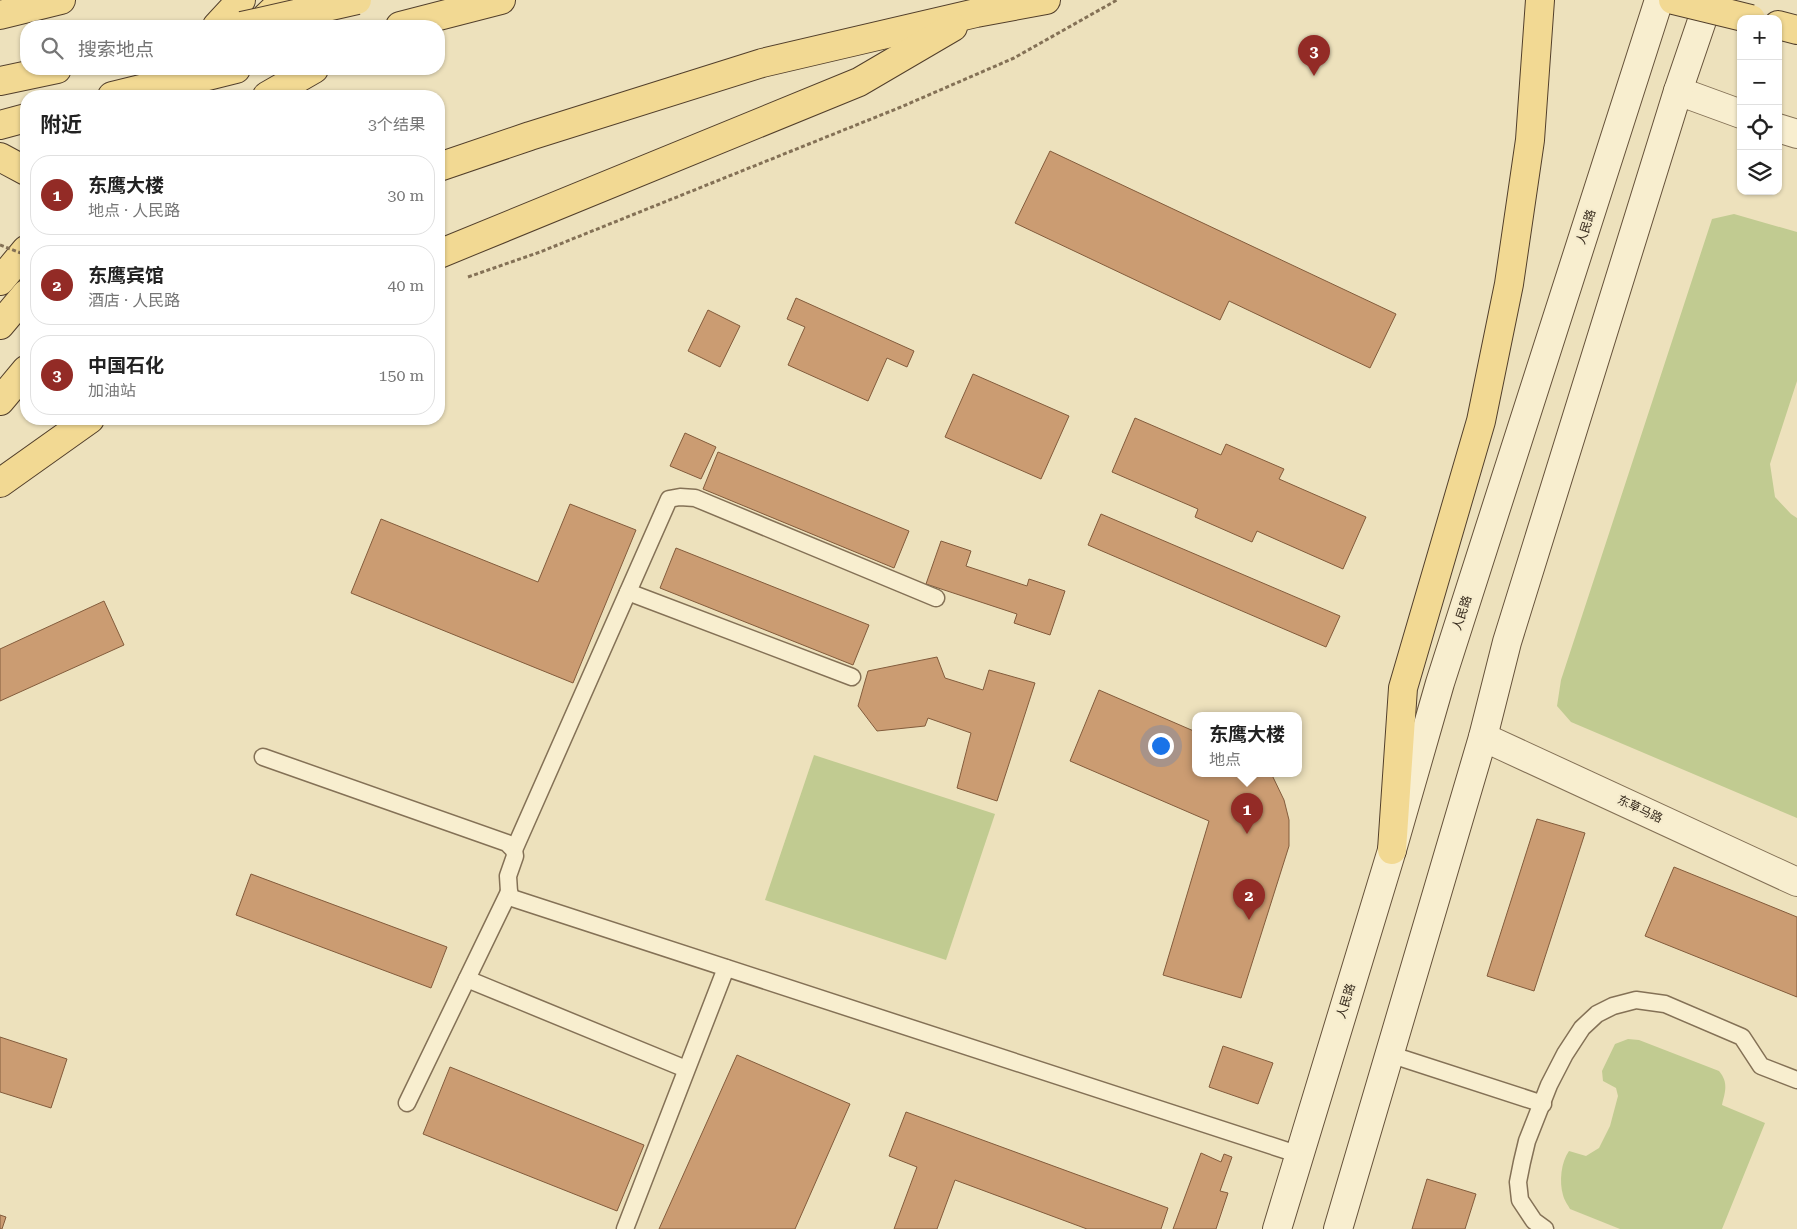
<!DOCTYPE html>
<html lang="zh">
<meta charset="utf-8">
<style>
:root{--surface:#fff;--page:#f2f2f2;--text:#222;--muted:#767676;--line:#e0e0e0;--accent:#932b26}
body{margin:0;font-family:"Roboto Serif","Noto Sans SC",serif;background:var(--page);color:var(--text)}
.controls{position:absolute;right:15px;top:15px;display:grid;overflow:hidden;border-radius:10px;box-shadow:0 1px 4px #0004}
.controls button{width:45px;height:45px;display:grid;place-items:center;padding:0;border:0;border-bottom:1px solid var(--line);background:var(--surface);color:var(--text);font:25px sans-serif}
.you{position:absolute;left:1160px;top:745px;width:18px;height:18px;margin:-12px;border:4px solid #fff;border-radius:50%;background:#1a73e8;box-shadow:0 0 0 8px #1a73e833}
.badge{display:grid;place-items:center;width:32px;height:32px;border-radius:50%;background:var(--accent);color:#fff;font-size:16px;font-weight:700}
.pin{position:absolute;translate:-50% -41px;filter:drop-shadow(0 1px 2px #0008)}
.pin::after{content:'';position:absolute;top:26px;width:18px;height:15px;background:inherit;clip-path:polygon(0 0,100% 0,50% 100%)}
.popup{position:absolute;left:1192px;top:712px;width:110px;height:65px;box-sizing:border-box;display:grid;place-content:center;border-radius:10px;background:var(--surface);filter:drop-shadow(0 1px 4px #0005);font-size:16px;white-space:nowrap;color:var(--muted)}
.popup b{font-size:19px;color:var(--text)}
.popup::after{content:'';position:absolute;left:50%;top:100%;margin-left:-10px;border:10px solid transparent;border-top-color:var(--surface)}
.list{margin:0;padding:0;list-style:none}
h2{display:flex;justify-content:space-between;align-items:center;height:65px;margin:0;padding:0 20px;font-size:21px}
h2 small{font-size:16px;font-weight:400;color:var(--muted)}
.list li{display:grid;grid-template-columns:32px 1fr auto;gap:15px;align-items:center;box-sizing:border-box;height:80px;margin:0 10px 10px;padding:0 10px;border:1px solid var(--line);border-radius:20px}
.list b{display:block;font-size:19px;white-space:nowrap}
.list p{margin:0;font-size:16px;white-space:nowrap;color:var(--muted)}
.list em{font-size:16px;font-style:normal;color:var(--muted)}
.icon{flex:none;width:28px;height:28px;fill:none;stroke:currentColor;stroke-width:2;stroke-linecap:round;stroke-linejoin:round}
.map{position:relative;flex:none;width:1797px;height:1229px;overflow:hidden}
.search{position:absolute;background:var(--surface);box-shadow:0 1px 4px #0004;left:20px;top:20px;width:425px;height:55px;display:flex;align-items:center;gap:12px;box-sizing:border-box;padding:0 18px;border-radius:20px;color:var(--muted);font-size:19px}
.panel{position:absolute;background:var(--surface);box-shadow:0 1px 4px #0004;left:20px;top:90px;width:425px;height:335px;border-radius:20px}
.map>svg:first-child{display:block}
.green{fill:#c1cb91}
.building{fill:#cb9c72;stroke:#835c3c}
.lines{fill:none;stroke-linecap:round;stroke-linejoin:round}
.lane-casing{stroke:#847156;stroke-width:19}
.street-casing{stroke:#847156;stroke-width:30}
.secondary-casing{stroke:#66523a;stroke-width:30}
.primary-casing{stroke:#523f2b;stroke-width:30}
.path{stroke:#847156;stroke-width:3;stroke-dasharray:4 2.5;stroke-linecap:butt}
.lane{stroke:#f8eecf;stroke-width:16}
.street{stroke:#f8eecf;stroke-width:28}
.secondary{stroke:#f8eecf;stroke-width:28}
.primary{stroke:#f2d993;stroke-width:28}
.primary-bridge-casing{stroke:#523f2b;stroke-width:30;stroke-linecap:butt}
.path-bridge{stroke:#847156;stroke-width:3;stroke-dasharray:4 2.5;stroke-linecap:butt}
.primary-bridge{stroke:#f2d993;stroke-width:28}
.labels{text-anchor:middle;stroke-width:4;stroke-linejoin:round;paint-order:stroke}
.street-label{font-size:12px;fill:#34281b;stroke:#f5ebcc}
</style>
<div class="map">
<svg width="1797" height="1229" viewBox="0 0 1797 1229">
<rect width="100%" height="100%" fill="#ede1bc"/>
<g class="green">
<path d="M1734 214 1797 232V381L1770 464 1775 497 1791 514 1797 518V818L1571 722 1557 706 1561 680 1712 219Z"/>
<path d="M814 755 995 814 946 960 765 900Z"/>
<path d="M1628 1039 1639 1040 1719 1071C1729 1083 1725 1092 1722 1105L1765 1123 1722 1229H1620L1570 1209C1568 1205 1564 1200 1563 1195 1559 1182 1561 1162 1569 1151L1586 1156 1599 1148 1610 1126 1618 1096 1616 1088 1603 1081 1602 1071 1615 1044Z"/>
</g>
<g class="building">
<path d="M1050 151 1396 314 1370 368 1229 301 1220 320 1015 223Z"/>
<path d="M796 298 914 351 907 367 887 358 868 401 788 365 805 327 787 319Z"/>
<path d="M708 310 740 326 720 367 688 351Z"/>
<path d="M973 374 1069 416 1041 479 945 437Z"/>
<path d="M1135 418 1221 455 1226 444 1284 469 1279 479 1366 517 1343 569 1257 531 1252 542 1195 517 1198 509 1112 472Z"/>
<path d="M685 433 716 447 701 479 670 466Z"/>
<path d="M718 452 909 531 894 568 703 489Z"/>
<path d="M570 504 636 530 573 683 351 593 381 519 538 582Z"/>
<path d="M1101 514 1340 616 1326 647 1088 545Z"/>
<path d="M941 541 971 551 966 566 1027 586 1029 579 1065 591 1050 635 1014 623 1017 614 926 584Z"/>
<path d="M676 548 869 625 853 665 660 588Z"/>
<path d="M104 601 124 645 0 701V649Z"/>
<path d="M937 657 945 678 983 690 989 670 1035 683 997 801 957 788 971 733 928 718 925 726 877 731 858 706 868 671Z"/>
<path d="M1099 690 1196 732V773H1271L1284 800 1289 820V846L1241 998 1163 975 1209 821 1070 761Z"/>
<path d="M1537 819 1585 833 1534 991 1487 976Z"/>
<path d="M1674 867 1797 917V997L1645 936Z"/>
<path d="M251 874 447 947 431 988 236 915Z"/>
<path d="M0 1037 67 1059 51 1108 0 1092Z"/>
<path d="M1223 1046 1273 1063 1258 1104 1209 1087Z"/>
<path d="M737 1055 850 1104 795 1229H659Z"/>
<path d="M450 1067 644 1145 617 1211 423 1134Z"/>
<path d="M906 1112 1168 1208 1161 1229H1087L955 1180 937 1229H894L917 1167 889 1156Z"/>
<path d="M1201 1153 1221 1162 1224 1154 1232 1157 1220 1191 1228 1193 1216 1229H1173Z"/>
<path d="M1427 1179 1476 1194 1465 1229H1412Z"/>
<path d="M0 1215 6 1217 2 1229H0Z"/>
</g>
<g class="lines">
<g class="lane-casing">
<g id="lane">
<path d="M628 592 852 677"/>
<path d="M263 757 507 843 514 850 515 856 508 876 509 892 512 898 1300 1155"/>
<path d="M514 850 669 499 680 497 695 498 936 598"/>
<path d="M467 979 686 1069"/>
<path d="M1389 1054 1543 1104"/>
<path d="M407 1103 509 892"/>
<path d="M625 1229 726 968"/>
<path d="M1545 1229 1534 1221 1520 1200 1518 1182 1522 1162 1527 1141 1549 1085 1565 1054 1582 1028 1597 1014 1613 1006 1636 1000 1665 1004 1742 1037 1761 1066 1797 1080"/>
</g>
</g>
<g class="street-casing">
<g id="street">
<path d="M1678 91 1741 114"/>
<path d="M1778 128 1797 134"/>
<path d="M1483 737 1797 882"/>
</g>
</g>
<g class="secondary-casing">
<g id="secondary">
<path d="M1277 1229 1392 850 1440 683 1659 0"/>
<path d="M1338 1229 1483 737 1507 642 1678 91 1709 0"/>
</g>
</g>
<g class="primary-casing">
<g id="primary">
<path d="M0 15 61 0"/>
<path d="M1778 25 1797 30"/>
<path d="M217 26 241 0"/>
<path d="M257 26 284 0"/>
<path d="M400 26 501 0"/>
<path d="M0 81 57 69"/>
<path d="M112 96 165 83 204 77 236 69"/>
<path d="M267 96 314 69"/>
<path d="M0 125 26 118"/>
<path d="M0 157 26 171"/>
<path d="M439 167 530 136 762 63 976 13 1046 0"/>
<path d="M439 254 859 82 953 27"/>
<path d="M0 281 26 250"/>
<path d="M0 325 26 294"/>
<path d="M0 401 26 370"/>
<path d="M0 483 90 419"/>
<path d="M1392 850 1403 688 1481 421 1509 284 1530 140 1540 0"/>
</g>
</g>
<path class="path" d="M468 277 540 252 901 107 1014 58 1117 0"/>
<use href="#lane" class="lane"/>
<use href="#street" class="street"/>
<use href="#secondary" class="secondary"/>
<use href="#primary" class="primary"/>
<g class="primary-bridge-casing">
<g id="primary-bridge">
<path d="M1673 0 1751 19"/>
<path d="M242 26 357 0"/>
</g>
</g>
<path class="path-bridge" d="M0 245 26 255"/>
<use href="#primary-bridge" class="primary-bridge"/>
</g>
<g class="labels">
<g class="street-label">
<text transform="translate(1586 227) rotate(-72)" y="4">人民路</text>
<text transform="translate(1462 613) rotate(-72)" y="4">人民路</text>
<text transform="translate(1640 809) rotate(25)" y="4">东草马路</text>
<text transform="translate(1346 1001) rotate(-73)" y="4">人民路</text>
</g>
</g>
</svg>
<div class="controls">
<button>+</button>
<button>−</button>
<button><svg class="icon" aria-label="locate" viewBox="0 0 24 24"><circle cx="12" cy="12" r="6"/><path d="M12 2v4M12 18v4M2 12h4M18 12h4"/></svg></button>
<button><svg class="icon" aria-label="layers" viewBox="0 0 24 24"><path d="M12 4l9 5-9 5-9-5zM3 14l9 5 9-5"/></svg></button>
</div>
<div class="you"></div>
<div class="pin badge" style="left:1247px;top:834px">1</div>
<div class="popup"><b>东鹰大楼</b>地点</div>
<div class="pin badge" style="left:1249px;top:920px">2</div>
<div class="pin badge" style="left:1314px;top:76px">3</div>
<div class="search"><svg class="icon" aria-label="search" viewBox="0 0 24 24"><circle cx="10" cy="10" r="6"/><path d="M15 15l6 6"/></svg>搜索地点</div>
<section class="panel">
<h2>附近<small>3个结果</small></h2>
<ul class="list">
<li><span class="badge">1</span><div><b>东鹰大楼</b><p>地点 · 人民路</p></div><em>30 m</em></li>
<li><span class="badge">2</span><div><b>东鹰宾馆</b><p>酒店 · 人民路</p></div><em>40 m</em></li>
<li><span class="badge">3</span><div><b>中国石化</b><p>加油站</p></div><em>150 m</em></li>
</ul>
</section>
</div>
